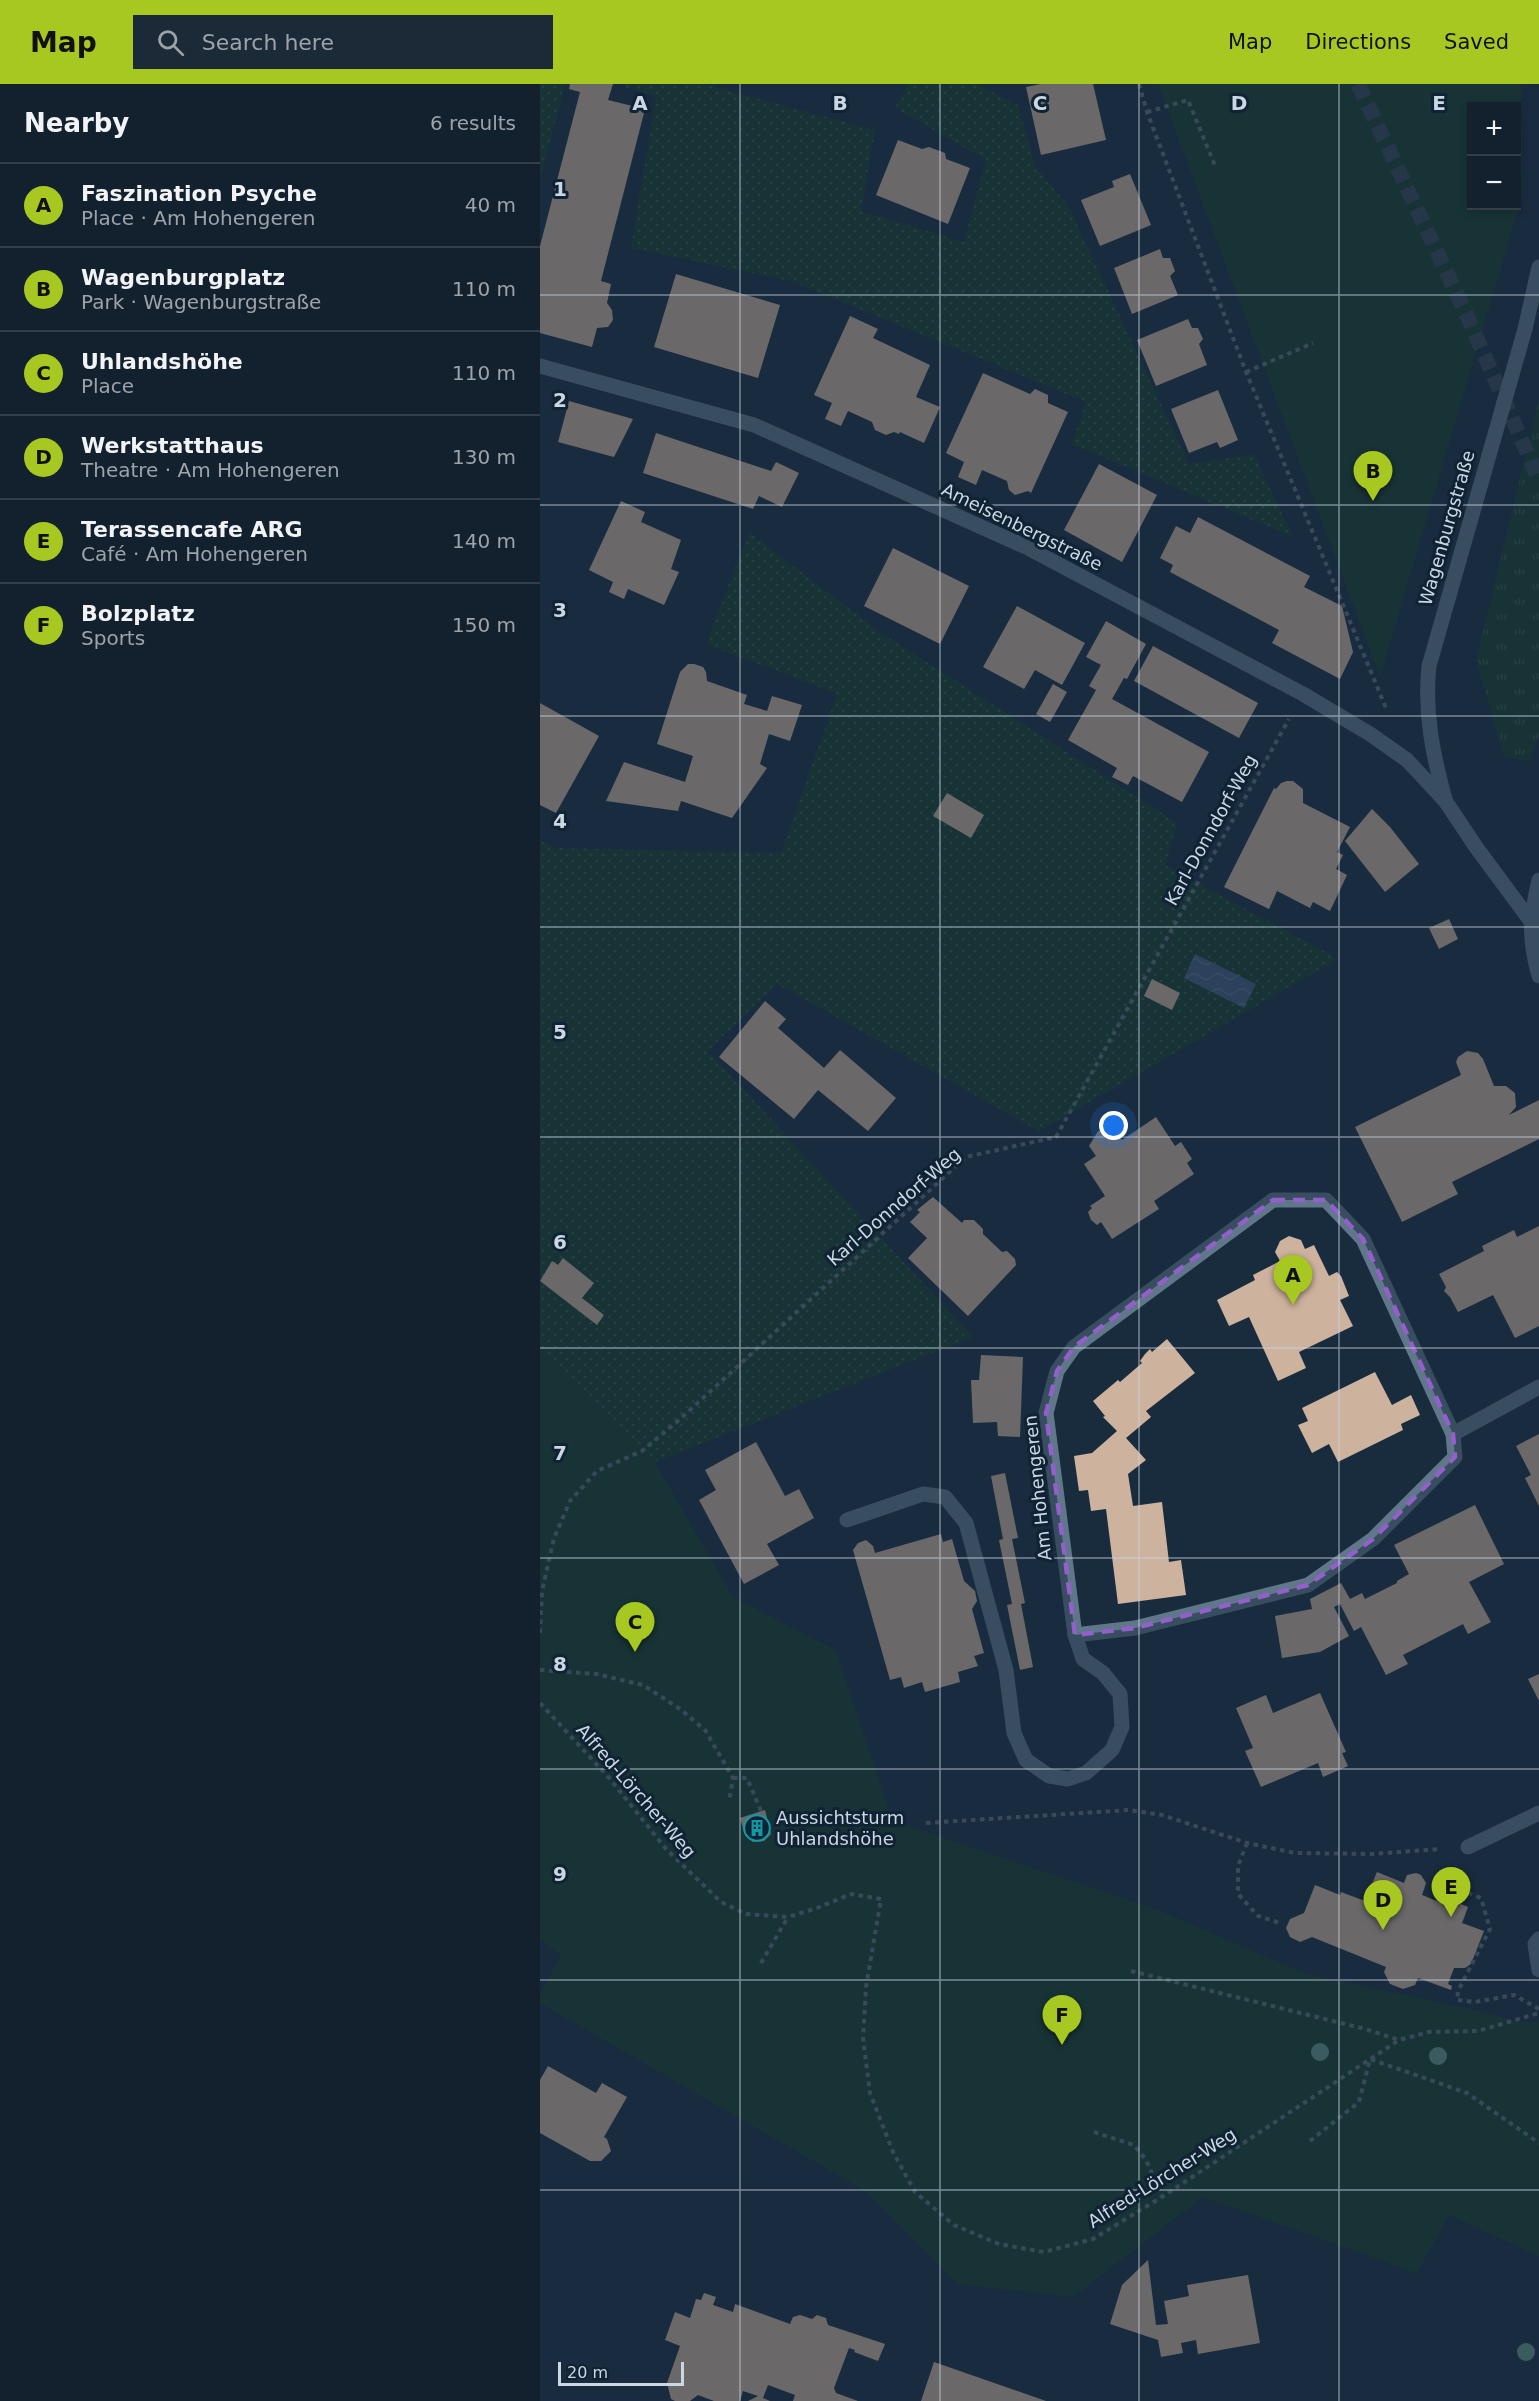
<!DOCTYPE html>
<meta charset="utf-8">
<style>
:root{--surface:#13212e;--page:#1c2936;--text:#f1f3f6;--muted:#9da3aa;--line:#323e4a;--accent:#a6c821}
body{margin:0;font-family:"DejaVu Sans",sans-serif;background:var(--page);color:var(--text)}
.controls{position:absolute;right:18px;top:18px;display:grid;overflow:hidden;border-radius:0px;box-shadow:0 3px 9px #0003}
.controls button{width:54px;height:54px;display:grid;place-items:center;padding:0;border:0;border-bottom:2px solid var(--line);background:var(--surface);color:var(--text);font:30px sans-serif}
.scale{position:absolute;left:18px;bottom:15px;width:126px;box-sizing:border-box;padding-left:6px;border:3px solid #cbd7e3;border-top:0;font-size:16px;line-height:21px;white-space:nowrap;color:#cbd7e3;-webkit-text-stroke:4px #0f2334;paint-order:stroke}
.you{position:absolute;left:574px;top:1042px;width:21px;height:21px;margin:-15px;border:4px solid #fff;border-radius:50%;background:#1a73e8;box-shadow:0 0 0 9px #1a73e833}
.badge{display:grid;place-items:center;width:39px;height:39px;border-radius:50%;background:var(--accent);color:#111;font-size:20px;font-weight:700}
.pin{position:absolute;translate:-50% -50px;filter:drop-shadow(0 2px 3px #0008)}
.pin::after{content:'';position:absolute;top:32px;width:21px;height:18px;background:inherit;clip-path:polygon(0 0,100% 0,50% 100%)}
.list{margin:0;padding:0;list-style:none}
h2{display:flex;justify-content:space-between;align-items:center;height:78px;margin:0;padding:0 24px;font-size:26px}
h2 small{font-size:20px;font-weight:400;color:var(--muted)}
.list li{display:grid;grid-template-columns:39px 1fr auto;gap:18px;align-items:center;box-sizing:border-box;height:84px;padding:0 24px;border-top:2px solid var(--line)}
.list b{display:block;font-size:22px;white-space:nowrap}
.list p{margin:0;font-size:20px;white-space:nowrap;color:var(--muted)}
.list em{font-size:20px;font-style:normal;color:var(--muted)}
.icon{flex:none;width:33px;height:33px;fill:none;stroke:currentColor;stroke-width:2;stroke-linecap:round;stroke-linejoin:round}
.map{position:relative;flex:none;width:999px;height:2317px;overflow:hidden}
header{display:flex;align-items:center;gap:36px;box-sizing:border-box;height:84px;padding:0 30px;background:var(--accent);color:#111}
header strong{font-size:28px}
nav{display:flex;gap:33px;margin-inline-start:auto;font-size:21px}
.search{width:420px;height:54px;background:var(--page);display:flex;align-items:center;gap:15px;box-sizing:border-box;padding:0 21px;border-radius:0px;color:var(--muted);font-size:22px}
main{display:flex}
aside{flex:1;background:var(--surface)}
.map>svg:first-child{display:block}
.grass{fill:url(#grass-tufts)}
.park{fill:#183d2e;fill-rule:evenodd}
.garden{fill:url(#garden-dots)}
.water{fill:url(#water-waves)}
.building{fill:#cdb29e}
.lines{fill:none;stroke-linecap:round;stroke-linejoin:round}
.major-tunnel{stroke:#344657;stroke-width:15;stroke-dasharray:15 8;stroke-linecap:butt}
.path{stroke:#5d6d7d;stroke-width:4;stroke-dasharray:4.5 4.5;stroke-linecap:butt}
.minor{stroke:#60768a;stroke-width:15}
.tree{fill:#63988d}
.marked{fill:none;stroke:#935fca;stroke-width:4.5;stroke-dasharray:12 8;stroke-linejoin:round}
.grid{fill:none;stroke:#cbd7e3;stroke-width:1.5;stroke-opacity:0.55}
.labels{text-anchor:middle;stroke-width:6;stroke-linejoin:round;paint-order:stroke}
.street-label{font-size:18px;fill:#cbd7e3;stroke:#0f2334}
.poi-label{font-size:18px;fill:#cbd7e3;stroke:#0f2334;text-anchor:start}
.grid-label{font-size:20px;text-anchor:middle;font-weight:bold;fill:#cbd7e3;stroke:#0f2334;stroke-width:6;stroke-linejoin:round;paint-order:stroke}
</style>
<header>
<strong>Map</strong>
<div class="search"><svg class="icon" aria-label="search" viewBox="0 0 24 24"><circle cx="10" cy="10" r="6"/><path d="M15 15l6 6"/></svg>Search here</div>
<nav><a>Map</a><a>Directions</a><a>Saved</a></nav>
</header>
<main>
<aside>
<h2>Nearby<small>6 results</small></h2>
<ul class="list">
<li><span class="badge">A</span><div><b>Faszination Psyche</b><p>Place · Am Hohengeren</p></div><em>40 m</em></li>
<li><span class="badge">B</span><div><b>Wagenburgplatz</b><p>Park · Wagenburgstraße</p></div><em>110 m</em></li>
<li><span class="badge">C</span><div><b>Uhlandshöhe</b><p>Place</p></div><em>110 m</em></li>
<li><span class="badge">D</span><div><b>Werkstatthaus</b><p>Theatre · Am Hohengeren</p></div><em>130 m</em></li>
<li><span class="badge">E</span><div><b>Terassencafe ARG</b><p>Café · Am Hohengeren</p></div><em>140 m</em></li>
<li><span class="badge">F</span><div><b>Bolzplatz</b><p>Sports</p></div><em>150 m</em></li>
</ul>
</aside>
<div class="map">
<svg width="999" height="2317" viewBox="0 0 999 2317">
<defs>
<pattern id="grass-tufts" width="24" height="20" patternUnits="userSpaceOnUse" patternTransform="scale(1.5)"><rect width="24" height="20" fill="#183d2e"/><path d="M3 7l-1-3M5 7V3M7 7l1-3M15 17l-1-3M17 17v-4M19 17l1-3" fill="none" stroke="#38584c"/></pattern>
<pattern id="garden-dots" width="8" height="8" patternUnits="userSpaceOnUse" patternTransform="scale(1.5)"><rect width="8" height="8" fill="#183d2e"/><path d="M2 2h.1M6 6h.1" fill="none" stroke="#38584c" stroke-width="1.8" stroke-linecap="round"/></pattern>
<pattern id="water-waves" width="16" height="10" patternUnits="userSpaceOnUse" patternTransform="scale(1.5)"><rect width="16" height="10" fill="#445b7f"/><path d="M0 5q4-4 8 0t8 0" fill="none" stroke="#5e7291"/></pattern>
</defs>
<rect width="100%" height="100%" fill="#192c3e"/>
<path class="grass" d="M999 316V652L990 677 964 673 936 576Z"/>
<g class="park">
<path d="M618 0H981L983 109 840 593ZM932 22H976V122H932Z"/>
<path d="M0 1264 115 1378 193 1513 296 1566 353 1737 616 1825 766 1890 926 1924 988 1940 999 1936V2172L909 2131 877 2189 663 2113 533 2213 417 2200 327 2108 0 1919V1910L21 1871 0 1856Z"/>
</g>
<g class="garden">
<path d="M0 0H25L0 96Z"/>
<path d="M86 0H163L335 46 321 127 424 158 446 76 355 24 368 0H436L478 21 496 84 528 121 649 380 714 370 753 453 532 360 546 318 251 197 91 164 116 12 85 3Z"/>
<path d="M209 448 340 548 637 739 625 781 798 875 499 1047 237 900 168 967 433 1253 115 1378 0 1264V756L16 764 241 769 297 610 166 560Z"/>
</g>
<path class="water" d="M655 870 716 900 704 924 644 894Z"/>
<g class="building">
<path d="M30 0H73L68 16 105 25 61 197 71 200 67 219 72 226 73 236 68 243 57 244 52 263 0 249V162L40 8 29 5Z"/>
<path d="M501 0H553L566 56 501 71 486 3Z"/>
<path d="M358 56 382 65 389 63 405 69 406 75 430 84 408 140 336 111Z"/>
<path d="M590 90 611 141 560 162 541 116 574 103 572 97Z"/>
<path d="M620 165 623 174H630L635 187 630 192 638 211 592 230 574 184Z"/>
<path d="M136 190 240 221 218 294 114 263Z"/>
<path d="M310 232 338 245 333 254 390 281 376 313 400 323 384 359 360 348 359 350 354 348 346 351 335 346 332 338 308 327 301 342 285 335 292 319 274 311Z"/>
<path d="M648 235 652 244H658L663 255 659 260 667 281 616 302 597 256Z"/>
<path d="M443 289 490 310 495 305 508 311V319L528 328 491 409 488 407 475 411 469 406 467 397 442 386 436 401 418 393 424 378 406 369Z"/>
<path d="M678 306 698 356 680 364 677 358 649 369 631 325Z"/>
<path d="M29 317 93 335 74 373 18 358Z"/>
<path d="M116 349 231 387 236 378 259 389 242 423 219 412 213 425 103 389Z"/>
<path d="M559 380 617 411 582 478 524 446Z"/>
<path d="M81 417 105 428 101 438 141 456 131 485 139 488 124 521 88 505 84 515 69 508 73 498 49 486Z"/>
<path d="M658 433 770 492 764 503 802 522 813 568 800 595 732 559 739 546 630 488 633 481 620 474 636 442 650 449Z"/>
<path d="M353 464 429 502 400 560 324 522Z"/>
<path d="M477 522 545 559 522 601 495 586 484 605 443 583Z"/>
<path d="M566 537 606 560 587 595 584 594 572 615 669 668 642 718 593 692 588 701 572 693 577 684 528 656 556 606 549 602 561 581 546 573Z"/>
<path d="M613 562 718 619 699 654 594 597Z"/>
<path d="M148 580H154L163 583 166 588 167 597 207 611 204 620 227 627 232 612 262 621 250 657 229 650 220 680 227 684 192 734 141 717 138 727 66 717 84 678 145 698 153 672 117 660 140 588Z"/>
<path d="M513 600 527 608 510 638 496 630Z"/>
<path d="M0 619 59 652 16 729 0 721Z"/>
<path d="M747 697H753L763 705V719L810 743 797 768 803 771 796 785 807 791 790 827 773 818 770 824 737 807 729 825 684 803 734 704 736 705 741 699Z"/>
<path d="M407 709 444 731 431 754 393 732Z"/>
<path d="M832 725 850 743 879 780 845 808 805 757Z"/>
<path d="M909 835 918 855 899 865 889 844Z"/>
<path d="M612 895 640 909 632 926 604 912Z"/>
<path d="M225 917 246 935 238 944 284 984 300 966 356 1014 328 1047 278 1006 254 1035 179 973Z"/>
<path d="M927 967 938 969 943 975 954 1002H966L975 1009 976 1023 969 1031 999 1016V1055L912 1098 918 1110 862 1138 815 1043 921 991 916 978 918 973Z"/>
<path d="M616 1033 635 1062 641 1058 652 1075 647 1079 654 1090 614 1117 619 1125 572 1155 561 1138 557 1141 551 1136 548 1128 552 1124 550 1122 565 1112 544 1080 556 1072 549 1062 558 1047 575 1045 582 1056Z"/>
<path d="M393 1113 422 1139 424 1136H434L443 1145V1150L462 1168 467 1167 475 1175 476 1181 428 1232 368 1174 387 1154 370 1138 380 1128 377 1126Z"/>
<path d="M999 1142V1242L975 1254 953 1211 918 1228 910 1213 904 1207 906 1203 899 1190 944 1167 942 1162 974 1146 977 1153Z"/>
<path d="M749 1152 761 1156 765 1165 774 1161 789 1192 797 1188 801 1192 809 1212 800 1216 813 1242 759 1268 766 1284 738 1297 709 1233 689 1242 677 1216 715 1196 713 1191 740 1177 735 1168 740 1157Z"/>
<path d="M23 1174 54 1199 42 1214 64 1231 57 1241 0 1197 12 1177 18 1181Z"/>
<path d="M627 1255 655 1289 606 1327 611 1333 586 1354 606 1376 588 1390 593 1422 622 1418 629 1478 641 1476 646 1511 578 1520 566 1425 551 1427 548 1406 539 1407 534 1372 552 1369 577 1347 563 1333 565 1332 553 1317 578 1296 580 1298 602 1279 600 1277 605 1270 610 1265 612 1268Z"/>
<path d="M441 1271 483 1273 480 1353 458 1352 457 1338 433 1339 431 1296H439Z"/>
<path d="M835 1288 852 1321 871 1311 880 1331 861 1340 863 1346 798 1378 789 1360 772 1369 758 1341 768 1337 762 1324Z"/>
<path d="M999 1350V1422L985 1394 991 1391 976 1362Z"/>
<path d="M216 1358 245 1412 259 1405 274 1434 227 1460 239 1481 204 1500 159 1416 176 1406 165 1386Z"/>
<path d="M465 1389 478 1454 472 1455 485 1519 481 1520 493 1583 480 1586 467 1521 472 1520 459 1456 463 1455 451 1392Z"/>
<path d="M935 1421 964 1480 929 1498 951 1538 928 1550 923 1540 863 1571 868 1580 846 1591 821 1543 814 1547 800 1520 794 1523 809 1552 780 1568 742 1574 735 1532 772 1525 770 1515 801 1499 810 1515 822 1509 825 1515 857 1499V1497L869 1490 854 1461Z"/>
<path d="M401 1450 403 1458 412 1455 424 1497 435 1507 437 1517 432 1525 444 1569 434 1572 438 1582 418 1588 420 1598 385 1608 382 1598 364 1604 361 1593 350 1596 313 1466 318 1459 326 1456 333 1462 335 1469Z"/>
<path d="M999 1590V1617L988 1595Z"/>
<path d="M780 1609 806 1668 802 1669 808 1682 783 1693 778 1679 721 1703 705 1667 713 1664 696 1624 726 1611 733 1629Z"/>
<path d="M225 1726 231 1750 224 1757 213 1758 205 1751 200 1734Z"/>
<path d="M837 1788 864 1799 867 1791 876 1789 881 1791 886 1799 882 1811 904 1820 907 1814 928 1823 922 1839 944 1847 931 1880 925 1884H914L908 1900 912 1902 911 1906 878 1894 875 1901 863 1905 850 1900 844 1888 846 1883 772 1853 760 1858 750 1853 746 1844 750 1835 764 1829 775 1801 800 1811 801 1808 825 1817Z"/>
<path d="M8 1982 56 2009 62 1999 87 2013 64 2053 67 2055 71 2067 61 2077H50L0 2049V1996Z"/>
<path d="M608 2176 616 2241 628 2240 624 2217 649 2212 647 2201 708 2191 720 2259 658 2270 656 2256 641 2259 643 2269 621 2273 618 2256 570 2240 582 2201Z"/>
<path d="M164 2209 176 2213 173 2221 193 2228 195 2220 250 2240 253 2233 260 2231 272 2235 277 2231 286 2234 288 2241 345 2260 338 2277 314 2268 315 2266 309 2264 294 2304 296 2309 318 2317H253L255 2311 228 2301 223 2314 230 2317H208L218 2312 203 2307 200 2317H174L158 2311 150 2317H135L131 2315 127 2299 140 2262 125 2256 135 2228 150 2234 156 2215 161 2216Z"/>
<path d="M394 2278 506 2317H381Z"/>
</g>
<g class="lines">
<path class="major-tunnel" d="M818 0 929 236 999 396"/>
<g class="path">
<path d="M599 0 607 28 706 288 846 624"/>
<path d="M607 28 648 16 676 84"/>
<path d="M706 288 773 259"/>
<path d="M0 1549 2 1507 14 1454 30 1417 57 1387 102 1367 139 1336 426 1073 516 1053 749 635"/>
<path d="M0 1586 56 1590 103 1601 140 1625 165 1646 193 1694 189 1718"/>
<path d="M0 1619 70 1695 126 1765 181 1818 206 1830 248 1833 277 1824 311 1810 341 1815 326 1903 323 1954 330 2009 353 2068 375 2108 414 2141 459 2160 504 2168 553 2155 622 2113 859 1956 889 1948 938 1947 999 1929"/>
<path d="M193 1694H207L221 1727 218 1747"/>
<path d="M386 1739 589 1726 622 1731 707 1759 755 1769 833 1770 900 1765"/>
<path d="M707 1759 698 1782V1810L718 1832 740 1839"/>
<path d="M923 1807 925 1790"/>
<path d="M919 1819 923 1807 941 1814 950 1845 918 1907 917 1916 935 1918 974 1911 999 1925"/>
<path d="M221 1879 248 1833"/>
<path d="M591 1887 825 1945 859 1956"/>
<path d="M554 2048 594 2061 606 2076 622 2113"/>
<path d="M770 2057 819 2018 830 1975 927 2009 999 2059"/>
</g>
<g class="minor">
<path d="M0 282 214 341 486 463 763 610 830 650 867 676 906 718 936 763 990 836"/>
<path d="M905 715C893 671 884 629 889 582L985 245 999 183"/>
<path d="M999 796C990 836 988 852 999 892"/>
<path d="M733 1116H786L823 1155 913 1350 915 1373 833 1455 768 1501 595 1544 535 1551 506 1329 517 1287 534 1263Z"/>
<path d="M913 1350 999 1303"/>
<path d="M307 1436 383 1410 405 1413 426 1439 466 1586 474 1649 486 1676 509 1692 528 1695 546 1689 572 1666 582 1643 580 1610 563 1589 543 1575 535 1551"/>
<path d="M928 1763 999 1729"/>
<path d="M999 1855 995 1860 999 1886"/>
</g>
</g>
<g class="tree">
<circle cx="780" cy="1968" r="9"/>
<circle cx="898" cy="1972" r="9"/>
<circle cx="986" cy="2268" r="9"/>
</g>
<path d="M0 0H999V2317H0ZM733 1116H786L823 1155 913 1350 915 1373 833 1455 768 1501 595 1544 535 1551 506 1329 517 1287 534 1263Z" fill="#192c3e" fill-opacity=".55" fill-rule="evenodd"/>
<path class="marked" d="M733 1116H786L823 1155 913 1350 915 1373 833 1455 768 1501 595 1544 535 1551 506 1329 517 1287 534 1263Z"/>
<path class="grid" d="M200 0V2317M400 0V2317M599 0V2317M799 0V2317M0 211H999M0 421H999M0 632H999M0 843H999M0 1053H999M0 1264H999M0 1474H999M0 1685H999M0 1896H999M0 2106H999"/>
<defs>
<g id="building-ring" transform="scale(1.35)"><circle r="9.5" fill="#0f2334" stroke="#0f9aa8" stroke-width="1.5"/><path d="M-4-6H4V6H1V3H-1V6H-4ZM-2.5-4.3h1.7v1.8h-1.7ZM.8-4.3h1.7v1.8H.8ZM-2.5-1h1.7V.8h-1.7ZM.8-1h1.7V.8H.8Z" fill="#0f9aa8"/></g>
</defs>
<g fill-rule="evenodd">
<use href="#building-ring" x="217" y="1744"/>
</g>
<g class="labels">
<g class="street-label">
<text transform="translate(482 443) rotate(26)" y="6">Ameisenbergstraße</text>
<text transform="translate(907 444) rotate(-74)" y="6">Wagenburgstraße</text>
<text transform="translate(671 746) rotate(-61)" y="6">Karl-Donndorf-Weg</text>
<text transform="translate(354 1123) rotate(-41)" y="6">Karl-Donndorf-Weg</text>
<text transform="translate(498 1404) rotate(-96)" y="6">Am Hohengeren</text>
<text transform="translate(96 1707) rotate(49)" y="6">Alfred-Lörcher-Weg</text>
<text transform="translate(622 2094) rotate(-32)" y="6">Alfred-Lörcher-Weg</text>
</g>
<g class="poi-label">
<text x="236" y="1740">Aussichtsturm<tspan x="236" dy="21">Uhlandshöhe</tspan></text>
</g>
</g>
<g class="grid-label">
<text x="100" y="26">A</text>
<text x="300" y="26">B</text>
<text x="500" y="26">C</text>
<text x="699" y="26">D</text>
<text x="899" y="26">E</text>
<text x="20" y="112">1</text>
<text x="20" y="323">2</text>
<text x="20" y="533">3</text>
<text x="20" y="744">4</text>
<text x="20" y="955">5</text>
<text x="20" y="1165">6</text>
<text x="20" y="1376">7</text>
<text x="20" y="1587">8</text>
<text x="20" y="1797">9</text>
</g>
</svg>
<div class="controls">
<button>+</button>
<button>−</button>
</div>
<div class="scale">20 m</div>
<div class="you"></div>
<div class="pin badge" style="left:753px;top:1221px">A</div>
<div class="pin badge" style="left:833px;top:417px">B</div>
<div class="pin badge" style="left:95px;top:1568px">C</div>
<div class="pin badge" style="left:843px;top:1846px">D</div>
<div class="pin badge" style="left:911px;top:1833px">E</div>
<div class="pin badge" style="left:522px;top:1961px">F</div>
</div>
</main>
